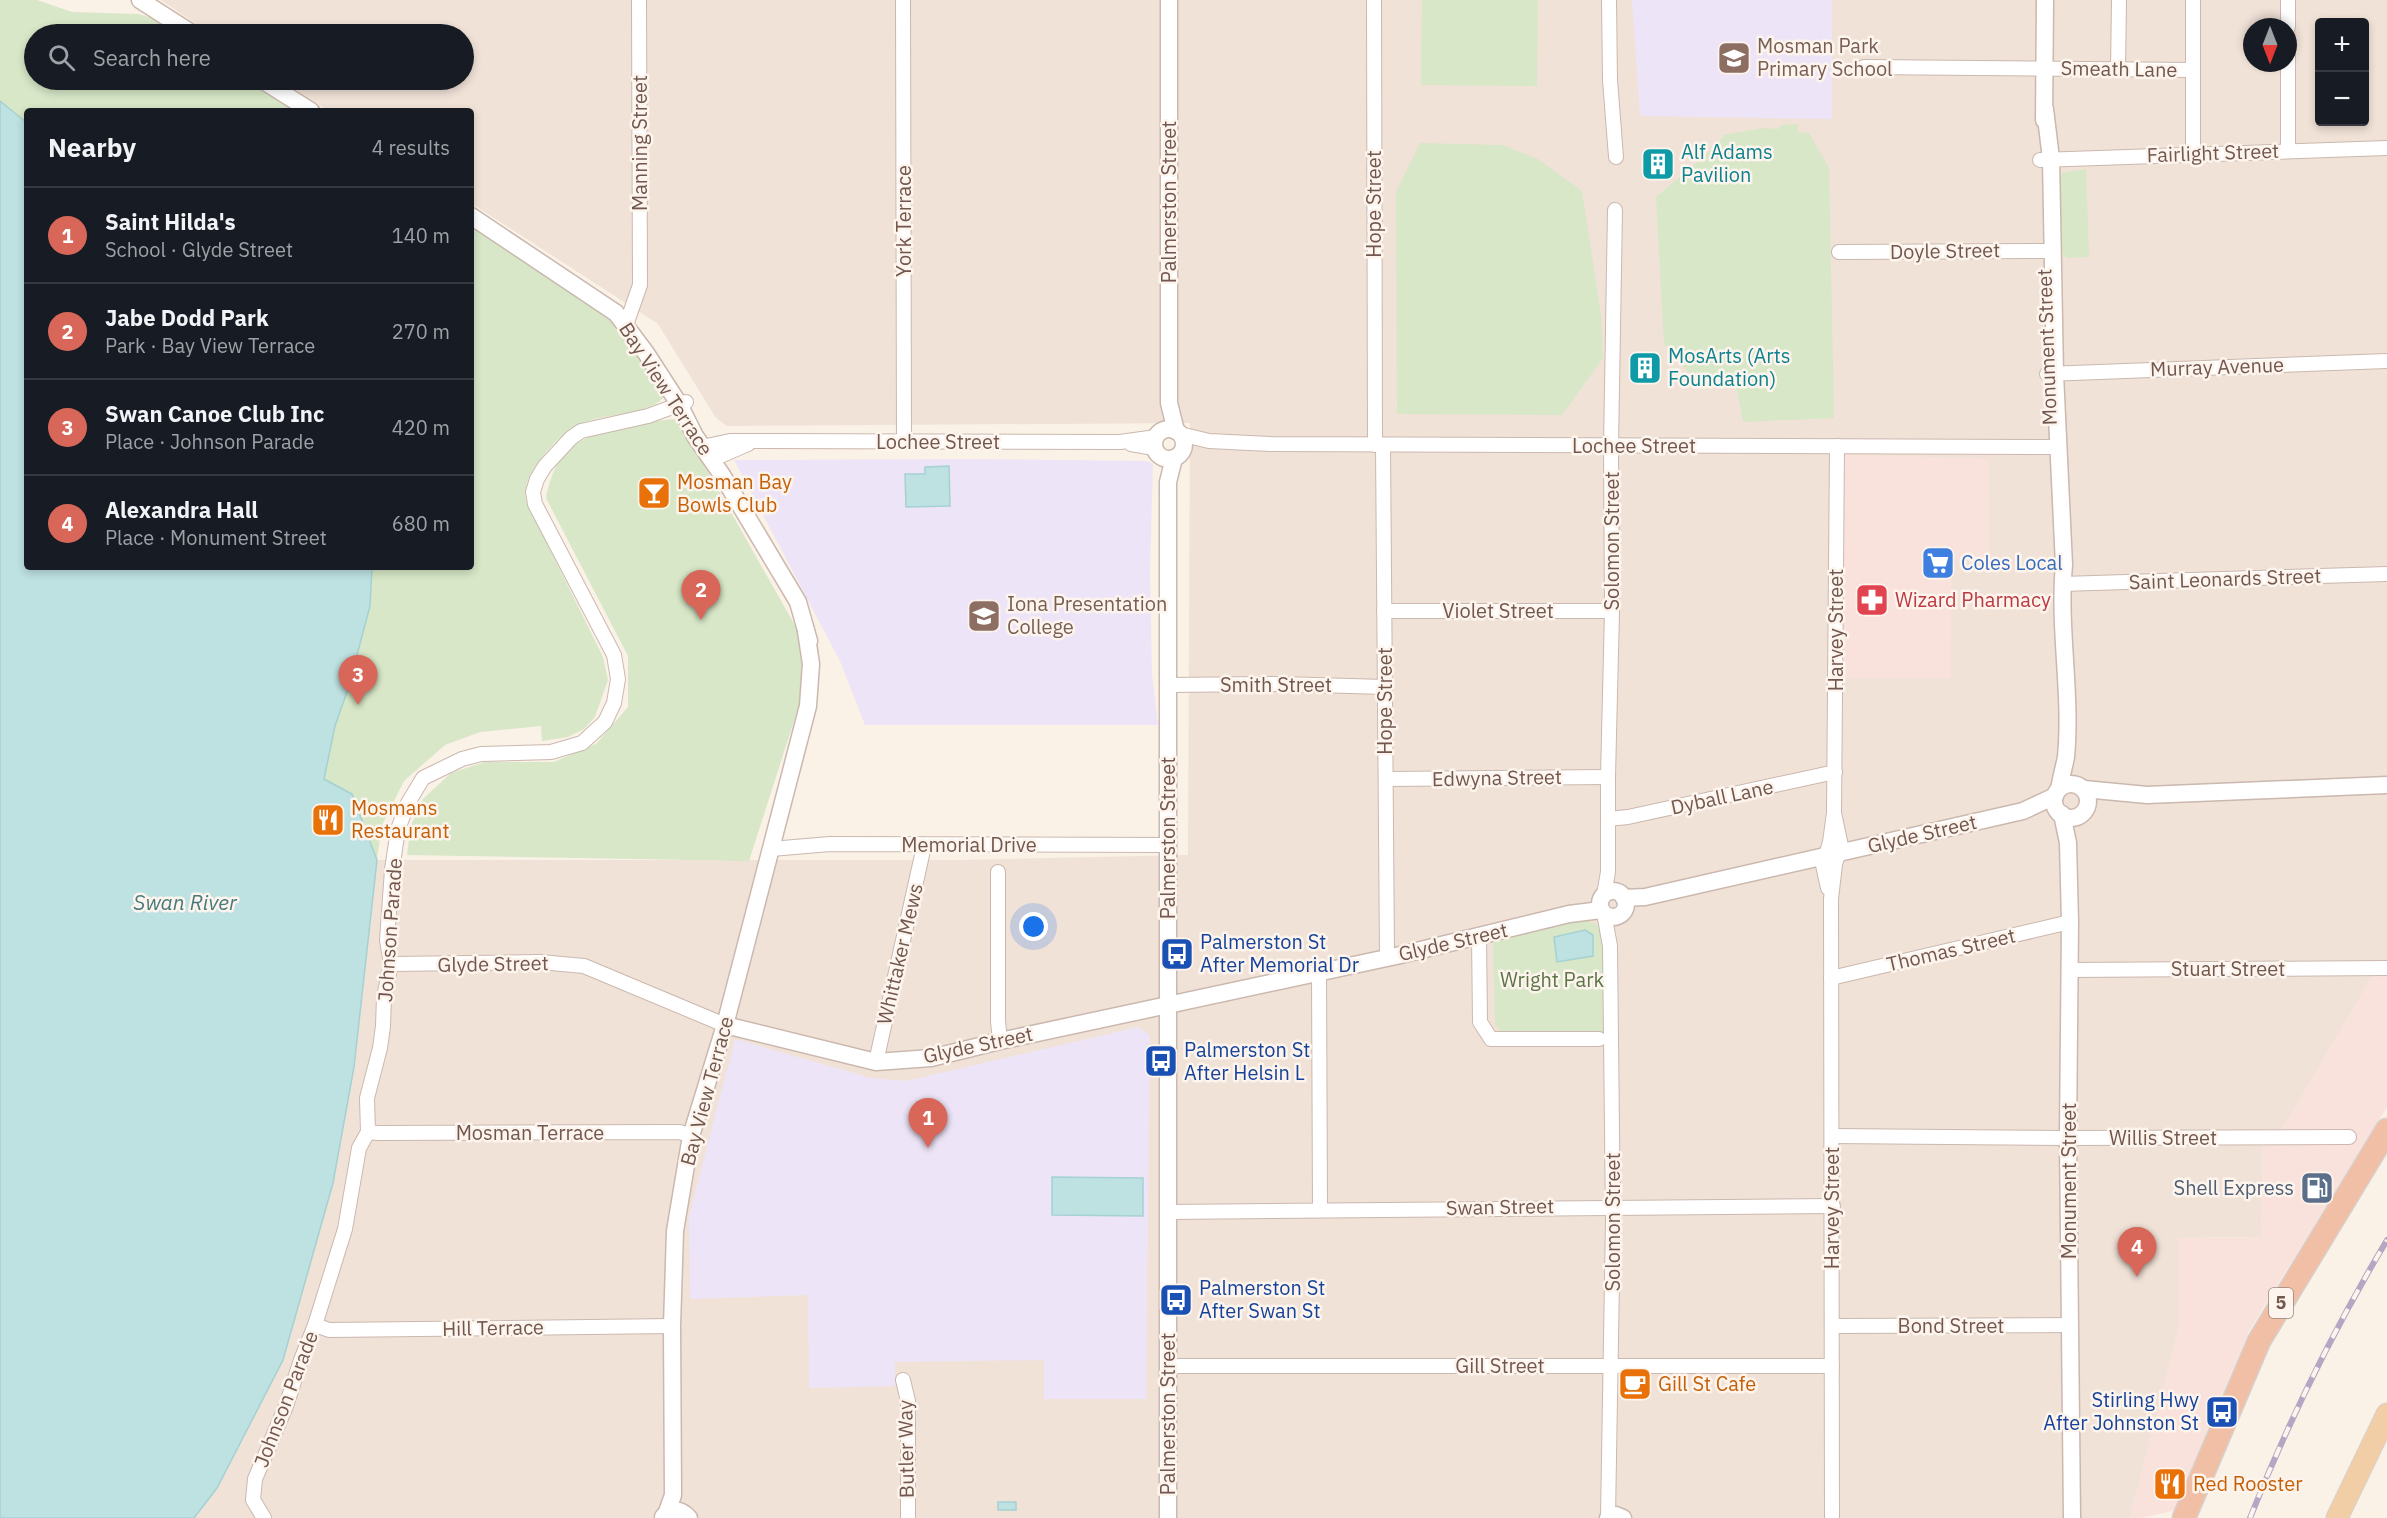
<!DOCTYPE html>
<meta charset="utf-8">
<style>
:root{--surface:#171b24;--page:#20242c;--text:#f1f3f6;--muted:#9ea1a6;--line:#363941;--accent:#d86759}
body{margin:0;font-family:"IBM Plex Sans",sans-serif;background:var(--page);color:var(--text)}
.controls{position:absolute;right:18px;top:18px;display:grid;overflow:hidden;border-radius:6px;box-shadow:0 3px 9px #0003}
.controls button{width:54px;height:54px;display:grid;place-items:center;padding:0;border:0;border-bottom:2px solid var(--line);background:var(--surface);color:var(--text);font:30px sans-serif}
.compass{position:absolute;left:2243px;top:18px;width:54px;height:54px;border-radius:50%;background:var(--surface);box-shadow:0 3px 9px #0003;rotate:180deg}
.you{position:absolute;left:1034px;top:927px;width:21px;height:21px;margin:-15px;border:4px solid #fff;border-radius:50%;background:#1a73e8;box-shadow:0 0 0 9px #1a73e833}
.badge{display:grid;place-items:center;width:39px;height:39px;border-radius:50%;background:var(--accent);color:#fff;font-size:20px;font-weight:700}
.pin{position:absolute;translate:-50% -50px;filter:drop-shadow(0 2px 3px #0008)}
.pin::after{content:'';position:absolute;top:32px;width:21px;height:18px;background:inherit;clip-path:polygon(0 0,100% 0,50% 100%)}
.list{margin:0;padding:0;list-style:none}
h2{display:flex;justify-content:space-between;align-items:center;height:78px;margin:0;padding:0 24px;font-size:26px}
h2 small{font-size:20px;font-weight:400;color:var(--muted)}
.list li{display:grid;grid-template-columns:39px 1fr auto;gap:18px;align-items:center;box-sizing:border-box;height:96px;padding:0 24px;border-top:2px solid var(--line)}
.list b{display:block;font-size:22px;white-space:nowrap}
.list p{margin:0;font-size:20px;white-space:nowrap;color:var(--muted)}
.list em{font-size:20px;font-style:normal;color:var(--muted)}
.icon{flex:none;width:33px;height:33px;fill:none;stroke:currentColor;stroke-width:2;stroke-linecap:round;stroke-linejoin:round}
.map{position:relative;flex:none;width:2387px;height:1518px;overflow:hidden}
.search{position:absolute;background:var(--surface);box-shadow:0 3px 9px #0003;left:24px;top:24px;width:450px;height:66px;display:flex;align-items:center;gap:15px;box-sizing:border-box;padding:0 21px;border-radius:33px;color:var(--muted);font-size:22px}
.panel{position:absolute;background:var(--surface);box-shadow:0 3px 9px #0003;left:24px;top:108px;width:450px;height:462px;border-radius:6px}
.map>svg:first-child{display:block}
.residential{fill:#f1e2d7;fill-rule:evenodd}
.commercial{fill:#f9e2dc}
.education{fill:#eee4f7}
.green{fill:#d7e7c7}
.water{fill:#bee1e2;stroke:#a5d1d3;stroke-width:1.5}
.lines{fill:none;stroke-linecap:round;stroke-linejoin:round}
.minor-casing{stroke:#cbb8ae;stroke-width:16}
.tertiary-casing{stroke:#cbb8ae;stroke-width:19}
.primary-casing{stroke:#d8d0cd;stroke-width:23}
.trunk-casing{stroke:#d8d0cd;stroke-width:25}
.minor{stroke:#fff;stroke-width:14}
.tertiary{stroke:#fff;stroke-width:16}
.primary{stroke:#f2cea6;stroke-width:21}
.trunk{stroke:#f0bfa5;stroke-width:22}
.rail-casing{stroke:#b3a7c3;stroke-width:6}
.rail{stroke:#fdf5ed;stroke-width:4;stroke-dasharray:11;stroke-linecap:butt}
.labels{text-anchor:middle;stroke-width:5;stroke-linejoin:round;paint-order:stroke}
.shield{fill:#fdf5ed;stroke:#9c867e;stroke-width:1.5}
.shield-label{font-size:18px;font-weight:bold;fill:#72574e}
.education-label{font-size:20px;fill:#785e54;stroke:#fdf5ed;text-anchor:start}
.street-label{font-size:20px;fill:#72574e;stroke:#fdf5ed}
.culture-label{font-size:20px;fill:#0d838f;stroke:#fdf5ed;text-anchor:start}
.food-label{font-size:20px;fill:#c56008;stroke:#fdf5ed;text-anchor:start}
.shop-label{font-size:20px;fill:#366cbe;stroke:#fdf5ed;text-anchor:start}
.health-label{font-size:20px;fill:#be3a42;stroke:#fdf5ed;text-anchor:start}
.transit-label{font-size:20px;fill:#164399;stroke:#fdf5ed;text-anchor:start}
.park-label{font-size:20px;fill:#5a7647;stroke:#fdf5ed}
.service-label{font-size:20px;fill:#4e5e75;stroke:#fdf5ed;text-anchor:end}
.water-label{font-size:21px;font-style:italic;fill:#47797c;stroke:#fdf5ed}
</style>
<div class="map">
<svg width="2387" height="1518" viewBox="0 0 2387 1518">
<rect width="100%" height="100%" fill="#faf1e7"/>
<path class="residential" d="M161 0H2387V960L2380 964 2274 1143 2263 1144 2261 1237 2178 1238V1332L2130 1518H194L217 1488 333 1183 354 1067 377 860H957L1188 855 1190 423 727 426 716 418 658 324 471 203V111H329L281 80H464V34H211ZM2320 22H2364V122H2320ZM2252 27H2288V63H2252Z"/>
<g class="commercial">
<path d="M1839 454 1989 459 1990 560H1952L1950 678H1837Z"/>
<path d="M2387 960V1107L2249 1331 2206 1433 2176 1510 2141 1518H2130L2178 1332V1238L2261 1237 2263 1144 2274 1143 2380 963Z"/>
</g>
<g class="education">
<path d="M1632 0H1832V119L1640 116Z"/>
<path d="M965 459 1147 461 1153 464 1150 572 1152 674 1158 725H865L840 661 734 460Z"/>
<path d="M1138 1027 1150 1036 1146 1399H1044V1360L895 1362V1386L809 1388 808 1295 690 1299 689 1216 735 1039 871 1078 906 1081Z"/>
</g>
<g class="green">
<path d="M0 0H37L72 12 138 14 149 17 177 34H34V80H247L296 111H27V123L0 101Z"/>
<path d="M1422 0H1538L1537 86 1421 85Z"/>
<path d="M1798 124V132L1809 133 1829 168 1834 418 1743 422 1737 389 1696 381 1664 344 1656 197 1715 147 1724 135 1763 128 1779 129 1780 125Z"/>
<path d="M1420 143 1502 145 1538 159 1582 191 1601 315 1603 358 1562 415 1397 414 1396 192Z"/>
<path d="M2086 169 2089 257 2067 258 2060 252 2057 178 2062 173Z"/>
<path d="M471 226 587 299 615 325 667 393C651 419 599 411 574 427 560 435 547 450 538 463 529 476 524 484 526 501L603 657 608 680 595 717 584 729 568 737 542 741 541 726 480 732 445 745 404 781 382 825 377 860 352 794 323 779 335 725 348 689 370 606 372 567H471Z"/>
<path d="M678 419 805 643 809 674 749 861 407 855 411 825 423 799 451 773 485 762H554L596 744 628 707V656L546 498C555 452 574 438 619 428 639 423 657 420 678 419Z"/>
<path d="M1584 919 1600 926 1604 938 1605 1032H1501L1495 1024 1493 941Z"/>
</g>
<g class="water">
<path d="M0 101 27 123V567H372L370 606 348 689 335 726 324 779 352 794 377 860 354 1067 333 1183 283 1360 217 1488 194 1518H0Z"/>
<path d="M949 466 950 506 906 507 905 474H925V467Z"/>
<path d="M1585 930 1593 935V956L1557 962 1554 937Z"/>
<path d="M1052 1177 1143 1178V1216L1052 1215Z"/>
<rect x="998" y="1502" width="18" height="8"/>
</g>
<g class="lines">
<g class="minor-casing">
<g id="minor">
<path d="M903 0 904 441"/>
<path d="M1374 0 1375 445"/>
<path d="M1609 0 1610 80 1616 157"/>
<path d="M2193 0V154"/>
<path d="M2288 0V27"/>
<path d="M2288 38V150"/>
<path d="M1864 67 2193 70"/>
<path d="M2118 69 2119 0"/>
<path d="M2040 160 2387 148"/>
<path d="M1839 252 2052 251"/>
<path d="M626 325 640 285 639 0"/>
<path d="M2047 374 2387 361"/>
<path d="M1180 434 1209 441 1270 444 2059 447"/>
<path d="M1131 444 1154 448"/>
<path d="M1383 445 1387 957"/>
<path d="M702 447 730 441 1120 442 1156 437"/>
<path d="M711 460 748 444"/>
<path d="M2062 584 2387 574"/>
<path d="M1384 611H1612"/>
<path d="M1168 685 1281 684 1385 687"/>
<path d="M1386 779 1608 777"/>
<path d="M1608 819 1628 817 1835 772"/>
<path d="M771 849 830 844 1167 845"/>
<path d="M998 872V1021L1000 1041"/>
<path d="M1828 888 1823 865 1830 842 1834 813 1837 446"/>
<path d="M1604 895 1608 872V777L1612 611 1611 447 1615 210"/>
<path d="M1604 913 1610 946 1613 1220 1608 1517"/>
<path d="M1479 935 1480 1022 1491 1039H1599"/>
<path d="M391 964 540 962 584 966 725 1025"/>
<path d="M2070 970 2387 968"/>
<path d="M1319 972 1320 1209"/>
<path d="M1831 978 2070 922"/>
<path d="M876 1062 924 846"/>
<path d="M368 1132 378 1133 680 1132 691 1136"/>
<path d="M1832 1136 2068 1138 2349 1137"/>
<path d="M1167 1212 1833 1206"/>
<path d="M315 1325 329 1330 672 1326"/>
<path d="M1832 1326 2070 1325"/>
<path d="M1167 1366H1832"/>
<path d="M903 1380 908 1401V1518"/>
<path d="M264 1518 253 1500 255 1479 286 1406 301 1360 315 1325 345 1229 359 1148 368 1132 367 1098 380 1048 383 1026 384 997 391 964 387 940 392 870 398 829 408 803 423 778 462 759 481 754 551 752 582 743 605 722 614 703 618 679 614 655 535 504 533 492 537 479 545 466 571 438 581 431 648 416 686 402"/>
<path d="M1832 1518 1831 899 1835 864 1841 846 1834 813"/>
</g>
</g>
<g class="tertiary-casing">
<g id="tertiary">
<path d="M140 0 193 34"/>
<path d="M1169 0V403L1176 431"/>
<path d="M262 80 311 111"/>
<path d="M2045 109 2051 159 2055 374 2064 565C2058 628 2072 693 2066 757 2064 767 2061 778 2059 789"/>
<path d="M2044 120 2045 0"/>
<path d="M471 216 616 313 646 353 679 404 695 436 722 475 798 602 809 641"/>
<circle cx="1169" cy="444" r="15"/>
<circle cx="2071" cy="801" r="17"/>
<path d="M2084 789 2147 795 2387 785"/>
<path d="M2062 814 2068 843 2070 922 2068 1138 2072 1518"/>
<circle cx="1613" cy="904" r="13"/>
<path d="M1624 898 1645 897 2023 811 2055 796"/>
<path d="M725 1025 876 1062 931 1058 1000 1041 1396 956 1569 914 1601 910"/>
<path d="M667 1512 673 1495 672 1326 675 1231 691 1136 725 1025 808 706 811 664 806 631"/>
<path d="M663 1517C670 1508 681 1508 689 1518"/>
<path d="M1168 1518V482L1174 458"/>
<path d="M1608 1518 1616 1515 1623 1518"/>
</g>
</g>
<g class="primary-casing">
<path id="primary" d="M2337 1518 2387 1414"/>
</g>
<g class="trunk-casing">
<path id="trunk" d="M2184 1518 2259 1341 2387 1130"/>
</g>
<use href="#minor" class="minor"/>
<use href="#tertiary" class="tertiary"/>
<use href="#primary" class="primary"/>
<use href="#trunk" class="trunk"/>
<g class="rail-casing">
<path id="rail" d="M2250 1518C2288 1422 2334 1329 2387 1240"/>
</g>
<use href="#rail" class="rail"/>
</g>
<defs>
<g id="school-square" transform="scale(1.725)"><rect x="-9" y="-9" width="18" height="18" rx="4" fill="#8d6e63" stroke="#fdf5ed"/><path d="M0-5L7-2L0 1L-7-2ZM-4 1L0 2.5L4 1V4Q0 6-4 4Z" fill="#fff"/></g>
<g id="building-square" transform="scale(1.725)"><rect x="-9" y="-9" width="18" height="18" rx="4" fill="#0f9aa8" stroke="#fdf5ed"/><path d="M-4-6H4V6H1V3H-1V6H-4ZM-2.5-4.3h1.7v1.8h-1.7ZM.8-4.3h1.7v1.8H.8ZM-2.5-1h1.7V.8h-1.7ZM.8-1h1.7V.8H.8Z" fill="#fff"/></g>
<g id="bar-square" transform="scale(1.725)"><rect x="-9" y="-9" width="18" height="18" rx="4" fill="#e8710a" stroke="#fdf5ed"/><path d="M-6-5H6L.8 .8V4.5H3.5V6h-7V4.5H-.8V.8Z" fill="#fff"/></g>
<g id="supermarket-square" transform="scale(1.725)"><rect x="-9" y="-9" width="18" height="18" rx="4" fill="#3f7fe0" stroke="#fdf5ed"/><path d="M-6-5.5h2.5l.6 2H6L4.5 2H-2.5L-4.4-4H-6ZM-1.5 3.2a1.3 1.3 0 1 0 .1 0ZM3 3.2a1.3 1.3 0 1 0 .1 0Z" fill="#fff"/></g>
<g id="pharmacy-square" transform="scale(1.725)"><rect x="-9" y="-9" width="18" height="18" rx="4" fill="#e0444e" stroke="#fdf5ed"/><path d="M-2-6h4v4h4v4h-4v4h-4v-4h-4v-4h4Z" fill="#fff"/></g>
<g id="restaurant-square" transform="scale(1.725)"><rect x="-9" y="-9" width="18" height="18" rx="4" fill="#e8710a" stroke="#fdf5ed"/><path d="M-5-6h1v4h1v-4h1v4h1v-4h1v5L-1.5 .5V6h-2V.5L-5-1ZM5-6V6H3V1.5H1.5Q1.5-4 5-6Z" fill="#fff"/></g>
<g id="bus-square" transform="scale(1.725)"><rect x="-9" y="-9" width="18" height="18" rx="4" fill="#1a4fb4" stroke="#fdf5ed"/><path d="M-5-6H5V4H4V6H2V4H-2V6H-4V4H-5ZM-3.5-4V0h7V-4ZM-3.5 1.2v1.5H-2V1.2ZM2 1.2v1.5H3.5V1.2Z" fill="#fff"/></g>
<g id="fuel-square" transform="scale(1.725)"><rect x="-9" y="-9" width="18" height="18" rx="4" fill="#5c6f8a" stroke="#fdf5ed"/><path d="M-5.5-6h7V0h2V4h1.3V-2.5L3-4.5l.8-.8L6-3V5H2.5V1h-1V6h-7ZM-4.2-4.7v3.2H.2V-4.7Z" fill="#fff"/></g>
<g id="cafe-square" transform="scale(1.725)"><rect x="-9" y="-9" width="18" height="18" rx="4" fill="#e8710a" stroke="#fdf5ed"/><path d="M-5.5-4.5H6V0H3Q3 3.5 0 3.5H-2.5Q-5.5 3.5-5.5 0ZM3-3.2v2h1.7v-2ZM-6 4.5H4V6H-6Z" fill="#fff"/></g>
</defs>
<g fill-rule="evenodd">
<use href="#school-square" x="1734" y="58"/>
<use href="#building-square" x="1658" y="164"/>
<use href="#building-square" x="1645" y="368"/>
<use href="#bar-square" x="654" y="493"/>
<use href="#supermarket-square" x="1938" y="563"/>
<use href="#pharmacy-square" x="1872" y="600"/>
<use href="#school-square" x="984" y="616"/>
<use href="#restaurant-square" x="328" y="820"/>
<use href="#bus-square" x="1177" y="954"/>
<use href="#bus-square" x="1161" y="1061"/>
<use href="#fuel-square" x="2317" y="1188"/>
<use href="#bus-square" x="1176" y="1300"/>
<use href="#cafe-square" x="1635" y="1384"/>
<use href="#bus-square" x="2222" y="1412"/>
<use href="#restaurant-square" x="2170" y="1484"/>
</g>
<g class="labels">
<rect class="shield" x="2269" y="1288" width="24" height="30" rx="4.5"/>
<g class="shield-label">
<text x="2281" y="1309">5</text>
</g>
<g class="education-label">
<text x="1757" y="53">Mosman Park<tspan x="1757" dy="23">Primary School</tspan></text>
<text x="1007" y="611">Iona Presentation<tspan x="1007" dy="23">College</tspan></text>
</g>
<g class="street-label">
<text transform="translate(2119 69) rotate(1)" y="7">Smeath Lane</text>
<text transform="translate(640 143) rotate(-90)" y="7">Manning Street</text>
<text transform="translate(2213 153) rotate(-2)" y="7">Fairlight Street</text>
<text transform="translate(1169 202) rotate(-90)" y="7">Palmerston Street</text>
<text transform="translate(1374 204) rotate(-90)" y="7">Hope Street</text>
<text transform="translate(904 221) rotate(-90)" y="7">York Terrace</text>
<text transform="translate(1945 251) rotate(-1)" y="7">Doyle Street</text>
<text transform="translate(2047 347) rotate(-92)" y="7">Monument Street</text>
<text transform="translate(2217 367) rotate(-2)" y="7">Murray Avenue</text>
<text transform="translate(666 389) rotate(57)" y="7">Bay View Terrace</text>
<text x="938" y="449">Lochee Street</text>
<text x="1634" y="453">Lochee Street</text>
<text transform="translate(1612 541) rotate(-90)" y="7">Solomon Street</text>
<text transform="translate(2225 579) rotate(-2)" y="7">Saint Leonards Street</text>
<text x="1498" y="618">Violet Street</text>
<text transform="translate(1836 630) rotate(-90)" y="7">Harvey Street</text>
<text x="1276" y="692">Smith Street</text>
<text transform="translate(1385 701) rotate(-90)" y="7">Hope Street</text>
<text transform="translate(1497 778) rotate(-1)" y="7">Edwyna Street</text>
<text transform="translate(1722 797) rotate(-12)" y="7">Dyball Lane</text>
<text transform="translate(1922 834) rotate(-13)" y="7">Glyde Street</text>
<text transform="translate(1168 838) rotate(-90)" y="7">Palmerston Street</text>
<text x="969" y="852">Memorial Drive</text>
<text transform="translate(390 930) rotate(-86)" y="7">Johnson Parade</text>
<text transform="translate(1453 942) rotate(-13)" y="7">Glyde Street</text>
<text transform="translate(1951 950) rotate(-13)" y="7">Thomas Street</text>
<text transform="translate(900 954) rotate(-77)" y="7">Whittaker Mews</text>
<text transform="translate(493 964) rotate(-1)" y="7">Glyde Street</text>
<text x="2228" y="976">Stuart Street</text>
<text transform="translate(978 1045) rotate(-12)" y="7">Glyde Street</text>
<text transform="translate(707 1091) rotate(-75)" y="7">Bay View Terrace</text>
<text x="530" y="1140">Mosman Terrace</text>
<text x="2163" y="1145">Willis Street</text>
<text transform="translate(2069 1181) rotate(-90)" y="7">Monument Street</text>
<text transform="translate(1500 1207) rotate(-1)" y="7">Swan Street</text>
<text transform="translate(1832 1208) rotate(-90)" y="7">Harvey Street</text>
<text transform="translate(1613 1222) rotate(-90)" y="7">Solomon Street</text>
<text x="1951" y="1333">Bond Street</text>
<text transform="translate(493 1328) rotate(-1)" y="7">Hill Terrace</text>
<text x="1500" y="1373">Gill Street</text>
<text transform="translate(286 1399) rotate(-69)" y="7">Johnson Parade</text>
<text transform="translate(1168 1414) rotate(-90)" y="7">Palmerston Street</text>
<text transform="translate(906 1449) rotate(-91)" y="7">Butler Way</text>
</g>
<g class="culture-label">
<text x="1681" y="159">Alf Adams<tspan x="1681" dy="23">Pavilion</tspan></text>
<text x="1668" y="363">MosArts (Arts<tspan x="1668" dy="23">Foundation)</tspan></text>
</g>
<g class="food-label">
<text x="677" y="489">Mosman Bay<tspan x="677" dy="23">Bowls Club</tspan></text>
<text x="351" y="815">Mosmans<tspan x="351" dy="23">Restaurant</tspan></text>
<text x="1658" y="1391">Gill St Cafe</text>
<text x="2193" y="1491">Red Rooster</text>
</g>
<g class="shop-label">
<text x="1961" y="570">Coles Local</text>
</g>
<g class="health-label">
<text x="1895" y="607">Wizard Pharmacy</text>
</g>
<g class="transit-label">
<text x="1200" y="949">Palmerston St<tspan x="1200" dy="23">After Memorial Dr</tspan></text>
<text x="1184" y="1057">Palmerston St<tspan x="1184" dy="23">After Helsin L</tspan></text>
<text x="1199" y="1295">Palmerston St<tspan x="1199" dy="23">After Swan St</tspan></text>
<text x="2199" y="1407" text-anchor="end">Stirling Hwy<tspan x="2199" dy="23">After Johnston St</tspan></text>
</g>
<g class="park-label">
<text x="1552" y="987">Wright Park</text>
</g>
<g class="service-label">
<text x="2294" y="1195">Shell Express</text>
</g>
<g class="water-label">
<text x="185" y="910">Swan River</text>
</g>
</g>
</svg>
<div class="controls">
<button>+</button>
<button>−</button>
</div>
<svg class="compass" viewBox="-18 -18 36 36"><path d="M0-13l5 13h-10z" fill="#e53935"/><path d="M0 13l5-13h-10z" fill="#9ea1a6"/></svg>
<div class="you"></div>
<div class="pin badge" style="left:928px;top:1148px">1</div>
<div class="pin badge" style="left:701px;top:620px">2</div>
<div class="pin badge" style="left:358px;top:705px">3</div>
<div class="pin badge" style="left:2137px;top:1277px">4</div>
<div class="search"><svg class="icon" aria-label="search" viewBox="0 0 24 24"><circle cx="10" cy="10" r="6"/><path d="M15 15l6 6"/></svg>Search here</div>
<section class="panel">
<h2>Nearby<small>4 results</small></h2>
<ul class="list">
<li><span class="badge">1</span><div><b>Saint Hilda's</b><p>School · Glyde Street</p></div><em>140 m</em></li>
<li><span class="badge">2</span><div><b>Jabe Dodd Park</b><p>Park · Bay View Terrace</p></div><em>270 m</em></li>
<li><span class="badge">3</span><div><b>Swan Canoe Club Inc</b><p>Place · Johnson Parade</p></div><em>420 m</em></li>
<li><span class="badge">4</span><div><b>Alexandra Hall</b><p>Place · Monument Street</p></div><em>680 m</em></li>
</ul>
</section>
</div>
